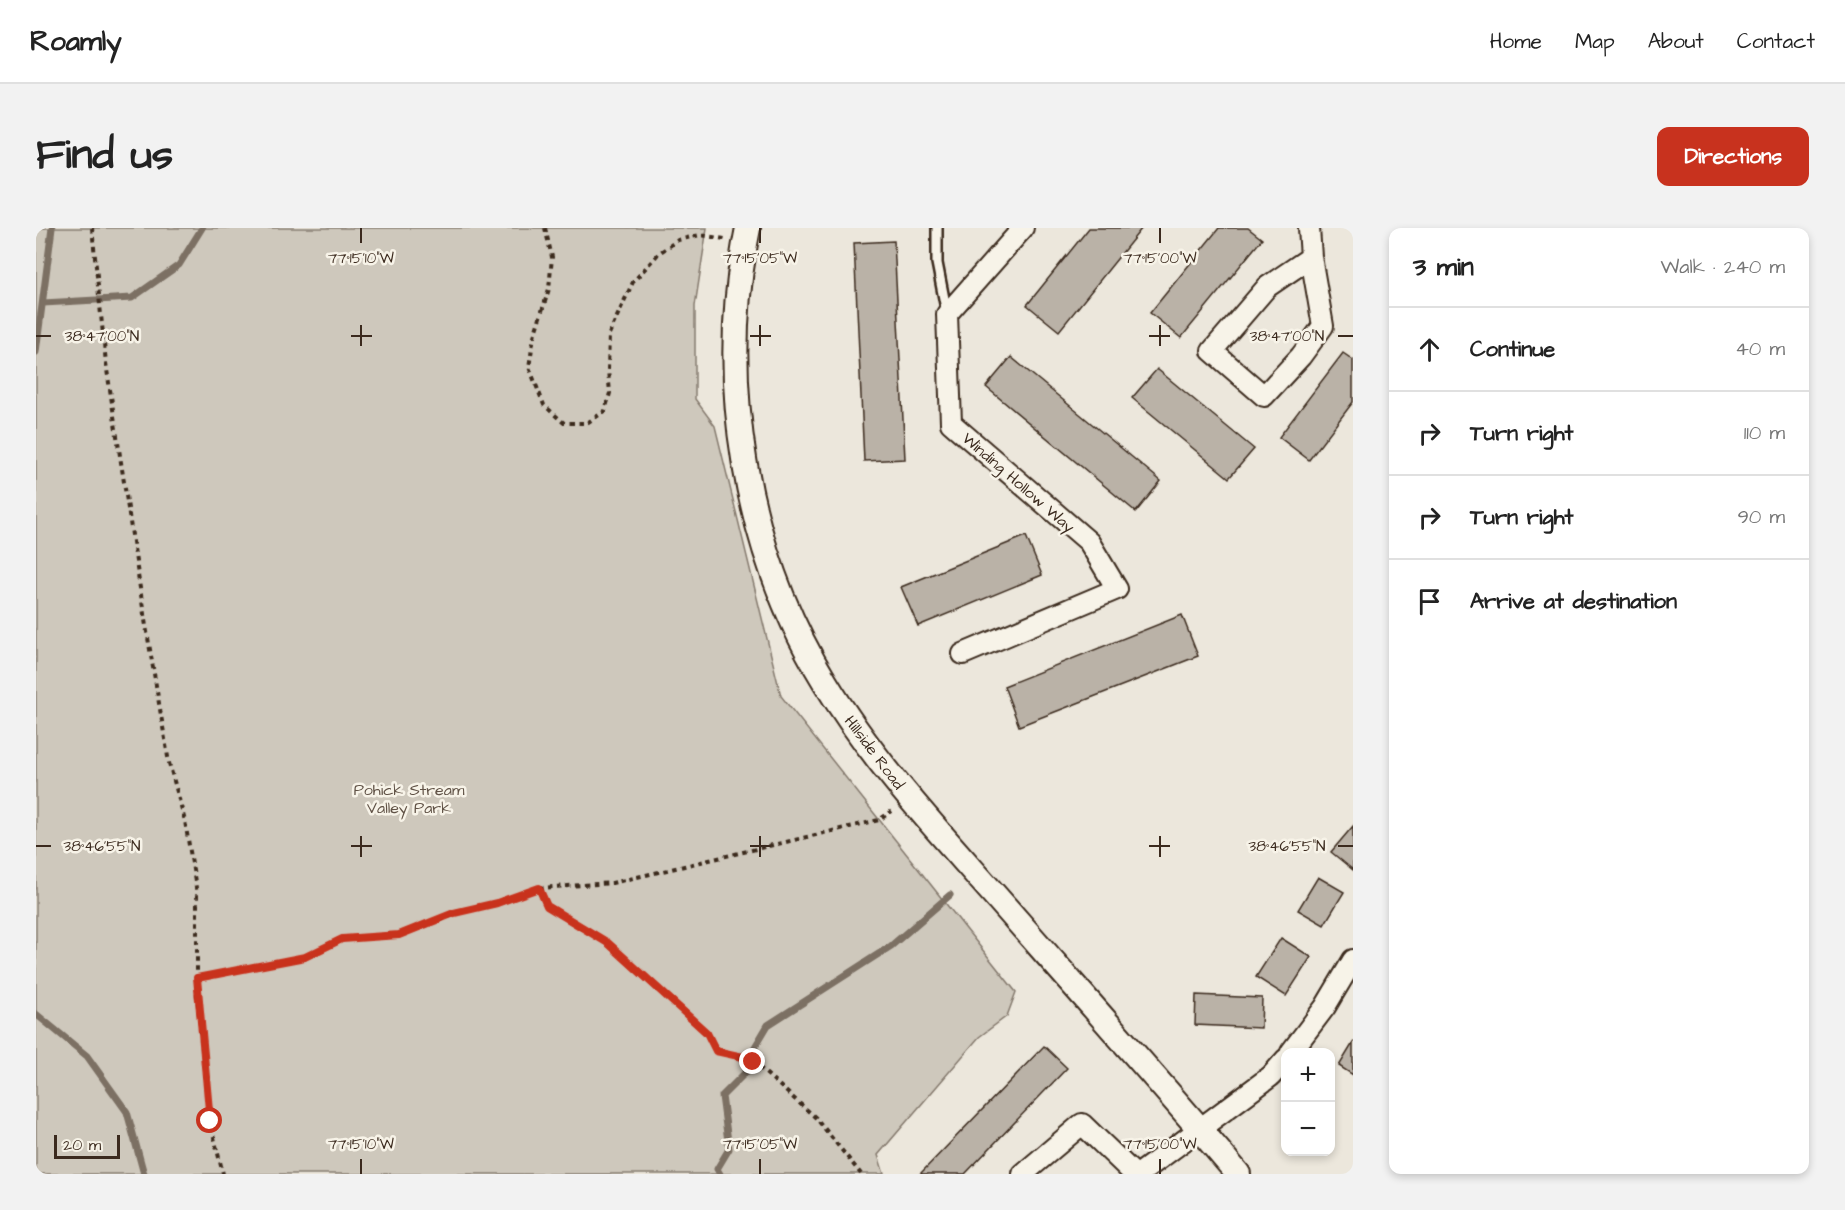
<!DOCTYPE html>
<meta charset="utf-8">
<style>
:root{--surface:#fff;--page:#f2f2f2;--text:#222;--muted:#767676;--line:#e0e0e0;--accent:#c8321e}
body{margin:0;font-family:"Architects Daughter",sans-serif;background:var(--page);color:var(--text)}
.controls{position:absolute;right:18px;bottom:18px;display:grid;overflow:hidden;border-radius:12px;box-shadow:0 3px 9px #0003}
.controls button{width:54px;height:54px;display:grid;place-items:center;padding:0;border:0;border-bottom:2px solid var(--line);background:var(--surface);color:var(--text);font:30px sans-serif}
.scale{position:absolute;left:18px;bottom:15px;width:66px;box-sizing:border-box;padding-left:6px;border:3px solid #3b2a1e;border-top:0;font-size:16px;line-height:21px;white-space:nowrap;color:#3b2a1e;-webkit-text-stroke:4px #f7f3e8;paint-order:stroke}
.stop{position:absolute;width:18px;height:18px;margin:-14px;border:4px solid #c8321e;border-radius:50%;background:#fff}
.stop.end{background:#c8321e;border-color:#fff;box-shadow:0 2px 6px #0008}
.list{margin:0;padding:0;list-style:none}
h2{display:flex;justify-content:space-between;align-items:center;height:78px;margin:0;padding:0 24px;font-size:26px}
h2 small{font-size:20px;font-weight:400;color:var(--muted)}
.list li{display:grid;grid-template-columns:39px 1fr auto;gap:18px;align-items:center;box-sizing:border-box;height:84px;padding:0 24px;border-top:2px solid var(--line)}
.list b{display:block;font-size:22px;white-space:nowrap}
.list em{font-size:20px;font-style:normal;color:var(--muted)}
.icon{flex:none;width:33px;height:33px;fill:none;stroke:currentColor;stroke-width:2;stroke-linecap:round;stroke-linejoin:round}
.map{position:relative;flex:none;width:1317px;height:946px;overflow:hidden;border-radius:12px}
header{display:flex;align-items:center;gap:36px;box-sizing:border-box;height:84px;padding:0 30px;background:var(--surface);border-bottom:2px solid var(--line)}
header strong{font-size:28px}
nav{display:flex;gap:33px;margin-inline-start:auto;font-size:21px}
.intro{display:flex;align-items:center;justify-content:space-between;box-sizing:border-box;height:144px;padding:0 36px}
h1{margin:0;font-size:42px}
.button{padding:15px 27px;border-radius:12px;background:var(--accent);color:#fff;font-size:21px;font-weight:700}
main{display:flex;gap:36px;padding:0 36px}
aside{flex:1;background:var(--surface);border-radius:12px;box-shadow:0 3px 9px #0003}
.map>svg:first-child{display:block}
.green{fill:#cec8bc;stroke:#84796d;stroke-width:1.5}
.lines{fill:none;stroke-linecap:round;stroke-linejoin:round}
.stream{stroke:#7c7064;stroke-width:7}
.building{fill:#bab2a7;stroke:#3b2a1e;stroke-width:1.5}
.service-casing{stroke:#3b2a1e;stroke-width:14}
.minor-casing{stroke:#3b2a1e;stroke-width:24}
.tertiary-casing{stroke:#3b2a1e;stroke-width:28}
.path{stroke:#3b2a1e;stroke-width:4;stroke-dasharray:4.5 4.5;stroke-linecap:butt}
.service{stroke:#f7f3e8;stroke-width:9}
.minor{stroke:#f7f3e8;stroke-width:20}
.tertiary{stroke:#f7f3e8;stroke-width:24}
.route{stroke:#c8321e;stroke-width:8}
.ticks{fill:none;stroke:#3b2a1e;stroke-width:2}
.labels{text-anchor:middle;stroke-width:5;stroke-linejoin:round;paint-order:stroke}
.street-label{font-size:16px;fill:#3b2a1e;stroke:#f7f3e8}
.park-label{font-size:16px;fill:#605246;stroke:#f7f3e8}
.ticks-label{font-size:15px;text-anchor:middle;fill:#3b2a1e;stroke:#f7f3e8;stroke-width:5;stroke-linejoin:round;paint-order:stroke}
</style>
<header>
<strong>Roamly</strong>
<nav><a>Home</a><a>Map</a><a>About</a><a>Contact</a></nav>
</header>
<div class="intro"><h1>Find us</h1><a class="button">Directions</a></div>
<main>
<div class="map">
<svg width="1317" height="946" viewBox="0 0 1317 946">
<rect width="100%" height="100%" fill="#ece7dc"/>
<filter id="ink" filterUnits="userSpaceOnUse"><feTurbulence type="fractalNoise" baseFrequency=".0167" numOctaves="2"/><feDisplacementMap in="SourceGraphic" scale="12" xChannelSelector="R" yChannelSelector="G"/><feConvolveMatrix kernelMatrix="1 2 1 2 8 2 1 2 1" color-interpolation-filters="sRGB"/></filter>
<g filter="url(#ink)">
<path class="green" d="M0 0H671L659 78V171L679 198 745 468 980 764 971 788 943 809 842 927 848 946H0Z"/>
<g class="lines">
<g class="stream">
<path d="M7 75 96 70 143 37 166 0"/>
<path d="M0 124 16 0"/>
<path d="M0 786 51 828 91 884 108 946"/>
<path d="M684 946 681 941 693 921 686 868 711 843 713 829 732 797 855 718 914 667"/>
</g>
</g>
<g class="building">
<path d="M1053 0H1106L1023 103 991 77Z"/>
<path d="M1183 0H1212L1226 11 1145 110 1114 85Z"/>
<path d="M858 13 869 231 828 233 818 15Z"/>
<path d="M1307 125 1317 132V174L1273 232 1243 209Z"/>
<path d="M975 129 1125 253 1100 284 950 159Z"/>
<path d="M1121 141 1218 221 1193 250 1096 170Z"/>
<path d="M990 308 1006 347 882 398 865 359Z"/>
<path d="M1146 387 1162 428 983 498 968 458Z"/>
<path d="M1317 598V642L1295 624Z"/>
<path d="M1282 649 1308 664 1288 697 1262 682Z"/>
<path d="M1245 710 1275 729 1250 768 1220 749Z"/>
<path d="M1160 767 1226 770 1225 800 1159 797Z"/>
<path d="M1317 815V847L1303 838Z"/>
<path d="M1008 818 1031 840 929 946H884Z"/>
</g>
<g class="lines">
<g class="service-casing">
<path id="service" d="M901 0V35L911 86"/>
</g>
<g class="minor-casing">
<g id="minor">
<path d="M1273 0 1275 29 1287 98 1265 128 1228 168 1176 123 1231 59 1275 29"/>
<path d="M927 426 1081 361 1053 314 915 195 911 86 987 0"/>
<path d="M1255 824 1289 779 1317 732"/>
<path d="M987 946 1046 896 1098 946"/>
<path d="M1103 946 1235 848 1250 831"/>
</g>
</g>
<g class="tertiary-casing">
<path id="tertiary" d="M712 0C681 151 708 322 789 454 839 537 907 608 970 680 1048 769 1126 856 1202 946"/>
</g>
<g class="path">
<path d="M56 0 70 135 107 380 133 535 149 593 161 666V763L174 893 187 946"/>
<path d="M509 0 516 29 513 61 498 108 493 139 508 177 528 195H551L569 183 574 165 572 142 573 106 597 54 623 25 642 12 664 7 689 11"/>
<path d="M503 660 576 655 843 592 856 583"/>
<path d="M161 750 269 729 306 711 363 707 418 685 461 675 503 660 511 678 572 715 671 805 680 823 707 829 717 834 780 890 825 946"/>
</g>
<use href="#service" class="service"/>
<use href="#minor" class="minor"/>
<use href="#tertiary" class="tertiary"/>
</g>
</g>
<g class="lines" filter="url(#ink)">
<path class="route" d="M174 893 161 750 269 729 306 711 363 707 418 685 461 675 503 660 511 678 572 715 671 805 680 823 707 829 717 834"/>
</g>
<path class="ticks" d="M325 0V15M724 0V15M1124 0V15M325 97V118M724 97V118M1124 97V118M0 108H15M315 108H336M714 108H735M1113 108H1134M1302 108H1317M325 608V629M724 608V629M1124 608V629M0 618H15M315 618H336M714 618H735M1113 618H1134M1302 618H1317M325 931V946M724 931V946M1124 931V946"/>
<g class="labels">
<g class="street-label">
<text transform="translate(983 254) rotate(41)" y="6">Winding Hollow Way</text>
<text transform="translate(839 524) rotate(53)" y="6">Hillside Road</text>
</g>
<g class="park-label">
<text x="373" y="567">Pohick Stream<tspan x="373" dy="18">Valley Park</tspan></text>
</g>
</g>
<g class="ticks-label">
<text x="325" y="35">77°15'10"W</text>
<text x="724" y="35">77°15'05"W</text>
<text x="1124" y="35">77°15'00"W</text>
<text x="66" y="113">38°47'00"N</text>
<text x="1251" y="113">38°47'00"N</text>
<text x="66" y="623">38°46'55"N</text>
<text x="1251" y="623">38°46'55"N</text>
<text x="325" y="921">77°15'10"W</text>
<text x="724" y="921">77°15'05"W</text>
<text x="1124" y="921">77°15'00"W</text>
</g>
</svg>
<div class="controls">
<button>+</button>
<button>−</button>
</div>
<div class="scale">20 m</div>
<div class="stop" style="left:174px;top:893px"></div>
<div class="stop end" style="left:717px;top:834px"></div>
</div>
<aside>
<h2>3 min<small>Walk · 240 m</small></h2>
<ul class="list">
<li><svg class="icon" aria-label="ahead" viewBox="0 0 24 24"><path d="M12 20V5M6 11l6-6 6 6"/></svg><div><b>Continue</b></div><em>40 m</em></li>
<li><svg class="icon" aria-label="right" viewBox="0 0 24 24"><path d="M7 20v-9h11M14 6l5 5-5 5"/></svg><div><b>Turn right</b></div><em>110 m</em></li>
<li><svg class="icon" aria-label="right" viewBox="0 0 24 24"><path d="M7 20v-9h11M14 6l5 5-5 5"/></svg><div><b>Turn right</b></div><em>90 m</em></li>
<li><svg class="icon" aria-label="arrive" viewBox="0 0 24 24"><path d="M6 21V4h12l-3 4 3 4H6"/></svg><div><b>Arrive at destination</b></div></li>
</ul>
</aside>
</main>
